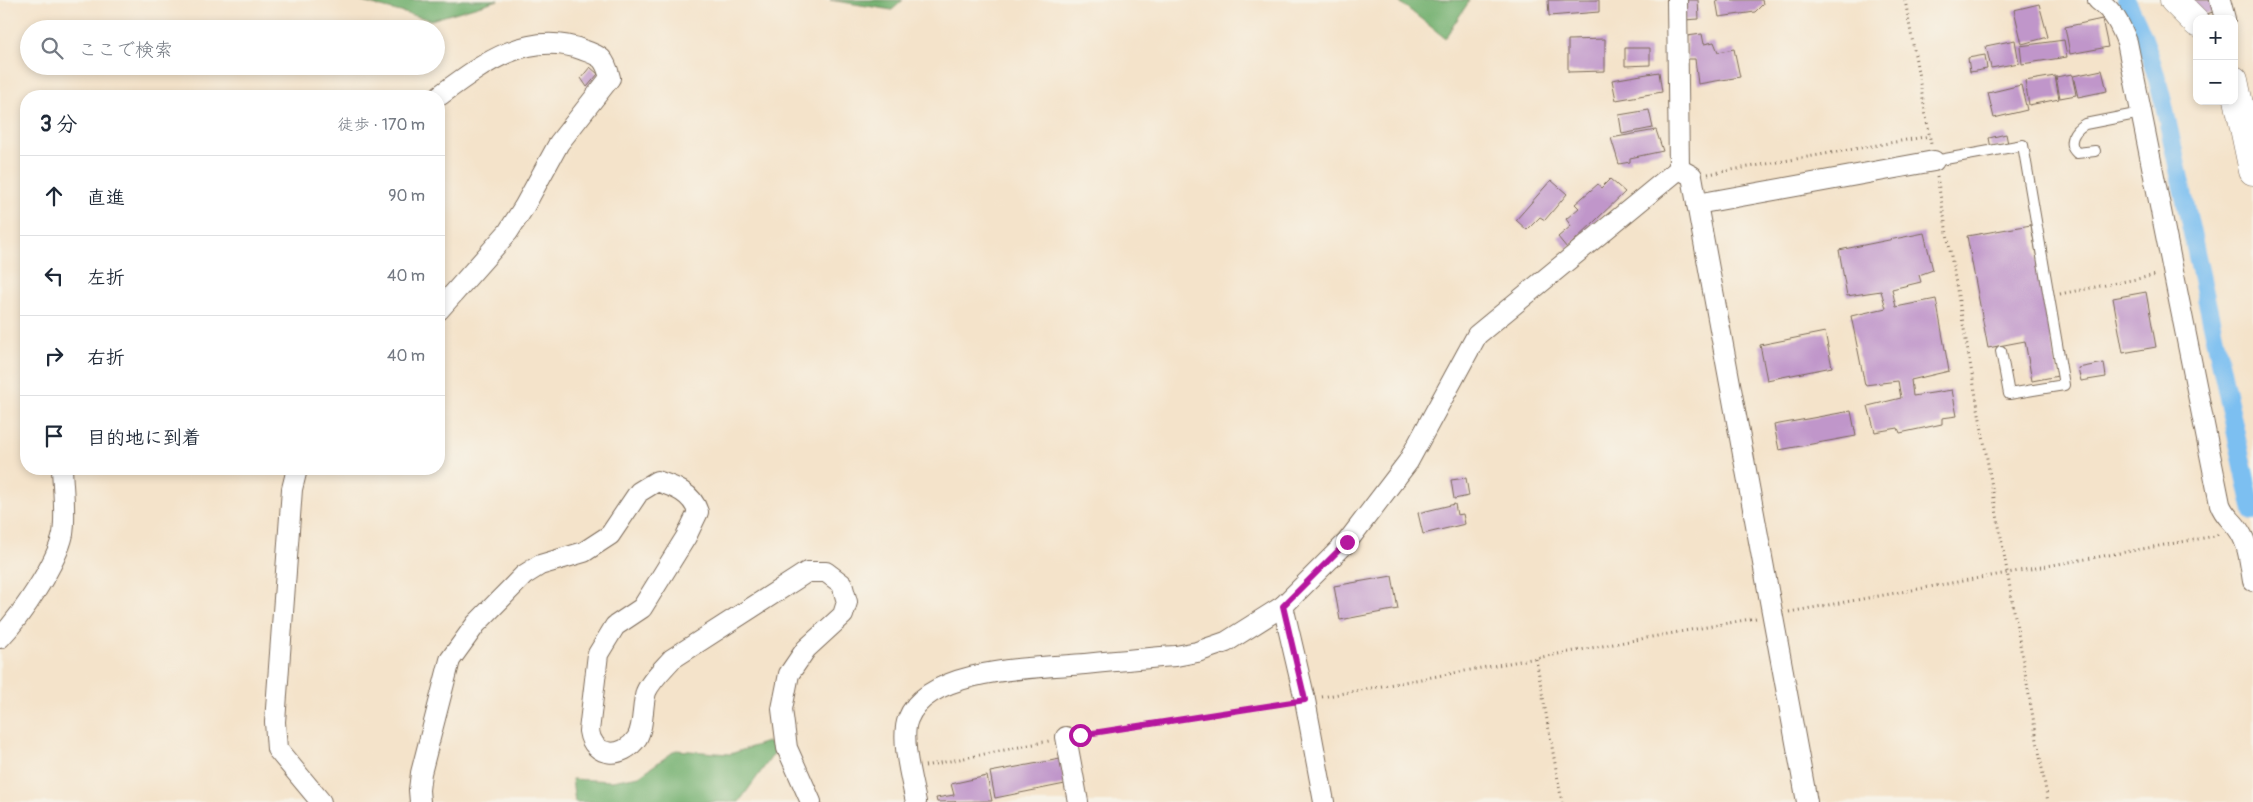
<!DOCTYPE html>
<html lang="ja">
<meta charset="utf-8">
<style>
:root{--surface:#fff;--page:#f6f6f7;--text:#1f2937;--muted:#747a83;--line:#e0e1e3}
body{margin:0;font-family:Pangolin,"Klee One",sans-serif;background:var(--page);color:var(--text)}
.controls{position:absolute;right:15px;top:15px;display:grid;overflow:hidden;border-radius:10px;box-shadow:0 2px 8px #0003}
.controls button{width:45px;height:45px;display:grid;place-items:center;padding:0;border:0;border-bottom:1px solid var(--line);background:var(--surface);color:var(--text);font:25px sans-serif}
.stop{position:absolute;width:15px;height:15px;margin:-11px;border:4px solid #b5179e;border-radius:50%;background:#fff}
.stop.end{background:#b5179e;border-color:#fff;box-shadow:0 1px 5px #0008}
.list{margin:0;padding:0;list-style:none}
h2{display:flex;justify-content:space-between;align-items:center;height:65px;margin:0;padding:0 20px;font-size:21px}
h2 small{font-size:16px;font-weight:400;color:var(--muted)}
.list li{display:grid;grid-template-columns:32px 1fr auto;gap:15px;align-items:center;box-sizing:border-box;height:80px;padding:0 20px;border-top:1px solid var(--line)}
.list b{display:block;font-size:19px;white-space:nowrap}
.list em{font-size:16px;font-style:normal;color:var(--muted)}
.icon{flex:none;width:28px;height:28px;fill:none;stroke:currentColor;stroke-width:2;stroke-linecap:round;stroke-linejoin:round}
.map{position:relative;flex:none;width:2253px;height:802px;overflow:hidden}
.search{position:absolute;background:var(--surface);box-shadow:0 2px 8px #0003;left:20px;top:20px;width:425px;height:55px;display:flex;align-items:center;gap:12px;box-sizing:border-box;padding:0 18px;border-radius:28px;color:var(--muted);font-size:19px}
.panel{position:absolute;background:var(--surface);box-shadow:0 2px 8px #0003;left:20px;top:90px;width:425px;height:385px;border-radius:20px}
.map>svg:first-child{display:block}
.forest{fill:#73b070;stroke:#576d47}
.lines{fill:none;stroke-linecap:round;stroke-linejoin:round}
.canal{stroke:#7bbff1;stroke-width:18}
.building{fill:#c096ca}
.service-casing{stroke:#7c6b5a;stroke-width:12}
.minor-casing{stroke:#7c6b5a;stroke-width:22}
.trunk-casing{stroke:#7c6b5a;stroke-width:29}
.path{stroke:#7c6b5a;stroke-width:3;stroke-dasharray:1 4;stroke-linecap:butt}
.service{stroke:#fff;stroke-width:10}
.minor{stroke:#fff;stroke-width:20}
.trunk{stroke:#fff;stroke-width:28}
.route{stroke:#b5179e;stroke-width:6}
</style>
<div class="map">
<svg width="2253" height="802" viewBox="0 0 2253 802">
<rect width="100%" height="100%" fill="#f7f3e8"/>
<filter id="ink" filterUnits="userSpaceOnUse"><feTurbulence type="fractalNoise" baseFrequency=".02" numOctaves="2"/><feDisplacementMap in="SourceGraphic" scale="10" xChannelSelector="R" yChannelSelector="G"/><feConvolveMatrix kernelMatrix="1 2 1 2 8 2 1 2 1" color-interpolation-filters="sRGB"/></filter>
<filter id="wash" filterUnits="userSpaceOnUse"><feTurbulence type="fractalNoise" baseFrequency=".0096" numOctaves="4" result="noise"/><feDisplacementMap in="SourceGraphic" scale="20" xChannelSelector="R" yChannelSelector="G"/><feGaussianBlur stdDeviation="1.12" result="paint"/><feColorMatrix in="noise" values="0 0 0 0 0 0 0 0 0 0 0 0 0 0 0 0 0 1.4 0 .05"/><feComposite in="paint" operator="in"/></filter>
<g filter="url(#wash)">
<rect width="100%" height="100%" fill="#f4e3ca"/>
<g class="forest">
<path d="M355 0H498L431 20Z"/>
<path d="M830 0H903L892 10Z"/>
<path d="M1397 0H1470L1445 38Z"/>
<path d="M767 742 778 748 739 802H575L572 779 612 781 639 776 676 750 730 754Z"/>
</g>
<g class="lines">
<path class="canal" d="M2126 0C2144 32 2154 66 2163 101L2253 512"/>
</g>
<g id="blocks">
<g class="building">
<path d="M1548 0H1599V12L1549 16Z"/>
<path d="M1683 0H1698L1699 19 1684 20Z"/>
<path d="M1716 0H1762L1763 4 1755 12 1719 17Z"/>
<path d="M2193 0H2212L2216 11 2198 17Z"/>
<path d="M2039 4 2048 37 2022 44 2014 10Z"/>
<path d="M2102 19 2108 47 2070 54 2065 27Z"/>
<path d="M1702 34 1704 44 1714 42 1718 52 1734 49 1740 77 1698 84 1695 59H1687V36Z"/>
<path d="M1605 39V71L1568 72V40Z"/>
<path d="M2015 40 2019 63 1991 68 1986 46Z"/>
<path d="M2064 40 2067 57 2022 64 2020 46Z"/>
<path d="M1625 48H1650V65L1625 66Z"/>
<path d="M1985 55 1987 69 1970 72 1968 58Z"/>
<path d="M590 67 598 74 587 87 581 78Z"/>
<path d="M2102 70 2107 91 2078 97 2073 76Z"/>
<path d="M1659 72 1662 92 1616 100 1612 80Z"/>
<path d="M2072 74 2076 95 2060 98 2056 77Z"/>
<path d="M2055 76 2059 99 2029 105 2025 81Z"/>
<path d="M2021 85 2027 110 1994 118 1988 93Z"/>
<path d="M1649 110 1653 128 1622 134 1619 115Z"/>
<path d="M1656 130 1663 151 1630 158V162L1619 164 1611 138Z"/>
<path d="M2006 134 2008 144 1991 148 1989 138Z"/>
<path d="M1610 179 1625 192 1567 248 1558 237 1571 226 1566 219 1579 208 1575 204 1598 184 1601 188Z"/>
<path d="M1551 180 1567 194 1545 220 1540 217 1527 230 1516 220Z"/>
<path d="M2031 225 2058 376 2032 381 2025 341 1988 348 1967 236Z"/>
<path d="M1924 233 1933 270 1919 275 1921 282 1892 289 1896 307 1936 299 1949 371 1911 380 1913 396 1952 390 1957 416 1942 418V424L1900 433 1898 428 1875 432 1868 406 1901 398 1898 381 1865 385 1851 316 1886 308 1881 291 1847 296 1839 250Z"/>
<path d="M2146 292 2156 347 2123 353 2113 298Z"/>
<path d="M1825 332 1832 367 1767 380 1760 345Z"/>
<path d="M2104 363 2106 377 2081 381 2078 368Z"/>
<path d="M1851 411 1856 436 1779 450 1774 425Z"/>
<path d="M1466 478 1469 496 1454 499 1451 480Z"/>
<path d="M1455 504 1457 515 1463 514 1465 524 1423 534 1418 513Z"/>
<path d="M1392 576 1398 609 1340 620 1334 586Z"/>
<path d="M1060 759 1065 784 995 798 990 772Z"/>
<path d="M987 776 992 801 937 802 936 798 954 795 951 784Z"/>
</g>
</g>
</g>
<g filter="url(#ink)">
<use href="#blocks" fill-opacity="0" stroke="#7c6b5a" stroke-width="1"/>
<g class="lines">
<g class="service-casing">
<g id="service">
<path d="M2095 151 2077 153C2066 143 2074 130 2085 124L2141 113"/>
<path d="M1934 161 2023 145 2064 385 2009 394 2001 351"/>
</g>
</g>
<g class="minor-casing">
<g id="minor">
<path d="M1677 0 1679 169"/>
<path d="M2098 0C2114 12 2120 24 2127 42L2220 504C2225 518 2233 520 2240 532 2249 546 2250 564 2253 581"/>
<path d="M2220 0 2225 19"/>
<path d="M439 96C481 65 527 29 583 50 601 56 605 58 610 78L559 143 524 207 508 232 439 310"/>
<path d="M1679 169 1692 176 1697 204 1934 161"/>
<path d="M1697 204 1807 802"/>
<path d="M297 469 292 489 275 722 277 749 321 802"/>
<path d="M1283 606 1305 700 1324 802"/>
<path d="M0 638C21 616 57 563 63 534 66 513 63 490 62 469"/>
<path d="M1066 737 1078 802"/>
<path d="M420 802 419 790 421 773 450 660 476 624 524 575 540 565 584 552 610 535 639 492 657 481C675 487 692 493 698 512L686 537 642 608 615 626 598 654 589 731C593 758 623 759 637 738 644 726 642 706 646 692 651 680 663 669 672 659L807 572H826L842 584 847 602 843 615 806 649 789 674 782 709 787 748 811 802"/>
<path d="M916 802C912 782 900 738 908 719 928 667 1038 668 1085 664 1115 661 1146 658 1176 656L1197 652 1226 642 1283 606 1347 542 1408 462 1477 335 1679 169"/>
</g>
</g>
<g class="trunk-casing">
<g id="trunk">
<path d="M2174 0 2197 23"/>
<path d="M2234 80 2253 171"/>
</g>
</g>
<g class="path">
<path d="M1905 0 1931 144"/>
<path d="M1708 174 1930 136"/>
<path d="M1937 177 2048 802"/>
<path d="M2060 294 2157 275"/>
<path d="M1789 612 2215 536 2220 533"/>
<path d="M1536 659 1562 802"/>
<path d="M1322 697 1756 618"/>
<path d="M1082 735 1288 703"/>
<path d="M925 766 1049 741"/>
</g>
<use href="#service" class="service"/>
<use href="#minor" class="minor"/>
<use href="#trunk" class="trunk"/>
</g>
</g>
<g class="lines" filter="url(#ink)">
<path class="route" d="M1080 735 1305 700 1283 606 1347 542"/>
</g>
</svg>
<div class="controls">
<button>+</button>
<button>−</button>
</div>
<div class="stop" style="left:1080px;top:735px"></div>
<div class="stop end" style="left:1347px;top:542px"></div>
<div class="search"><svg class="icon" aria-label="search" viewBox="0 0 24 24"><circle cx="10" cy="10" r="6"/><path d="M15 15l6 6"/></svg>ここで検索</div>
<section class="panel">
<h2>3 分<small>徒歩 · 170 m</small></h2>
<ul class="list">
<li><svg class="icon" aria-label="ahead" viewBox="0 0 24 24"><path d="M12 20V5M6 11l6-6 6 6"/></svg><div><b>直進</b></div><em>90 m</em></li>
<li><svg class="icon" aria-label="left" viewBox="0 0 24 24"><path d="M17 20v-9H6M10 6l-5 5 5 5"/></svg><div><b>左折</b></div><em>40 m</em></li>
<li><svg class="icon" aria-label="right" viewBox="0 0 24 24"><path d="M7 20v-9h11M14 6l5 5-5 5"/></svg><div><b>右折</b></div><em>40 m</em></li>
<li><svg class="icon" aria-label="arrive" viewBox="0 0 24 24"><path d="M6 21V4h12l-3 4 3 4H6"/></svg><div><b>目的地に到着</b></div></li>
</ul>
</section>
</div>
